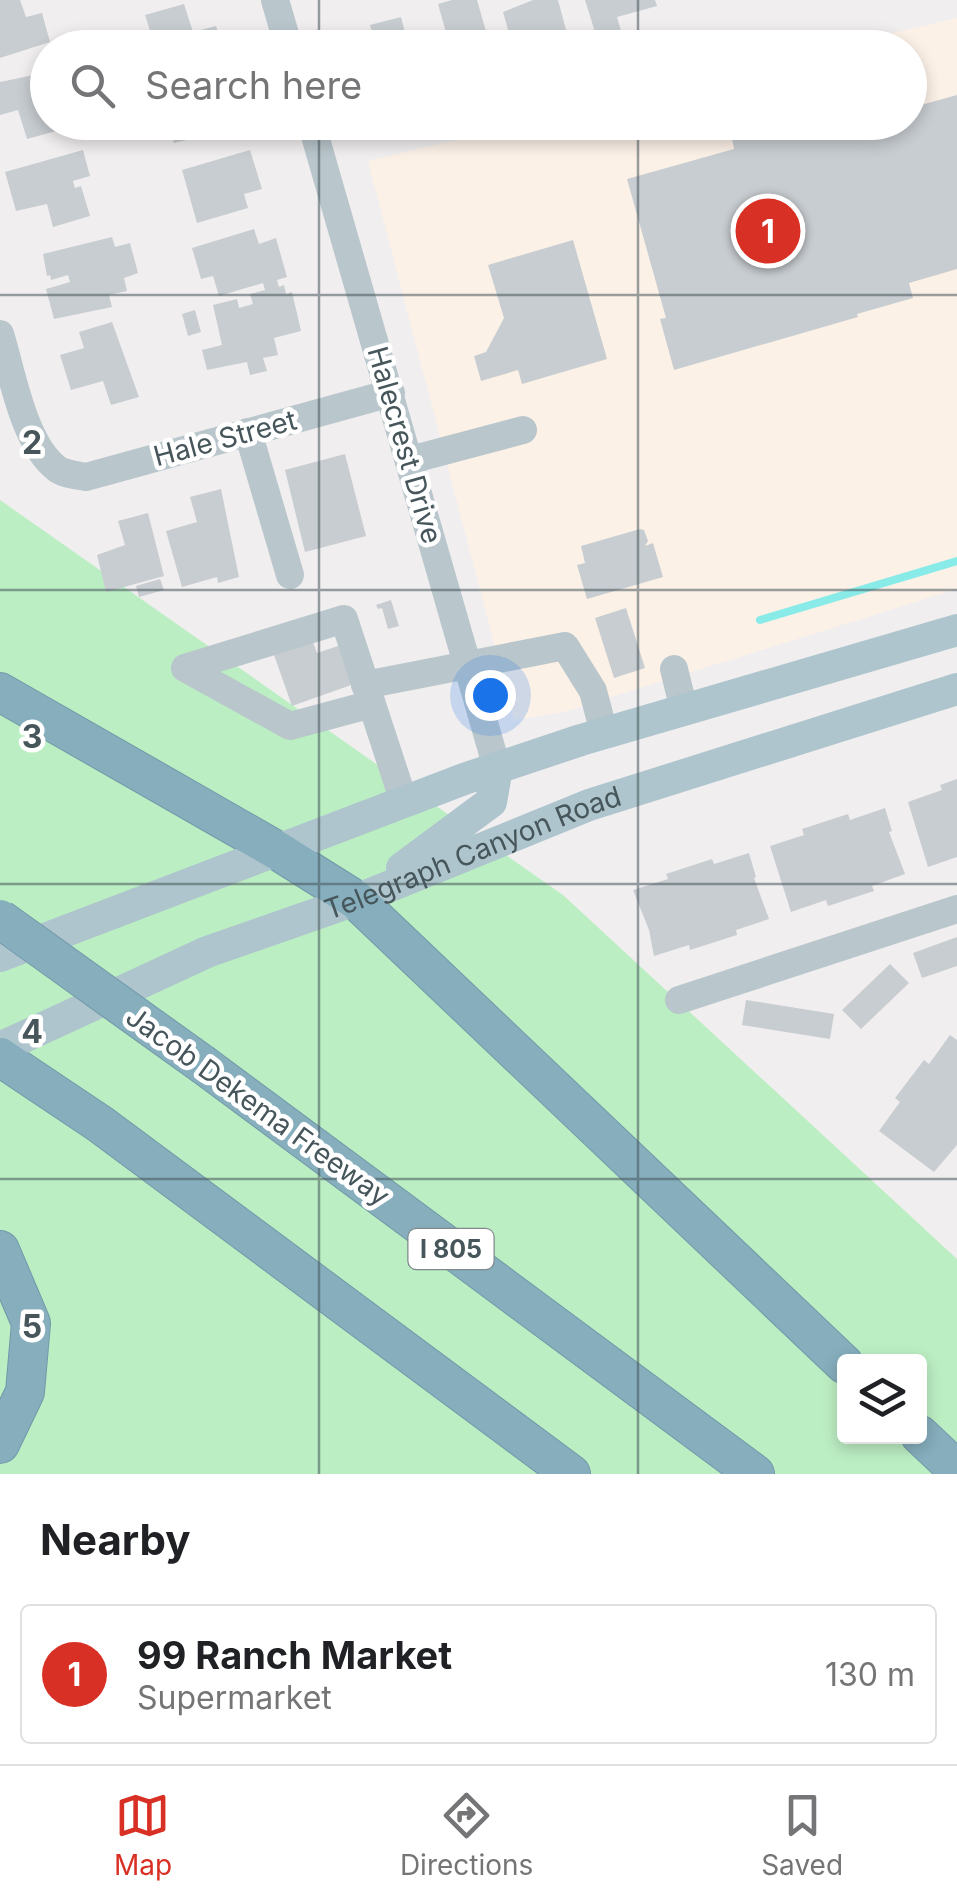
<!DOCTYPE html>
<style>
:root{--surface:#fff;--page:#f2f2f2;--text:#202124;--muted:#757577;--line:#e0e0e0;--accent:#d93025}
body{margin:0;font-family:Inter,sans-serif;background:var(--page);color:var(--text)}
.controls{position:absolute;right:30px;bottom:30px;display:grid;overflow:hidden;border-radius:10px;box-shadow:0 5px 15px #0003}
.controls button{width:90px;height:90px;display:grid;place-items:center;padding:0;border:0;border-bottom:2px solid var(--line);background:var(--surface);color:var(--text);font:50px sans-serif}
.you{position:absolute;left:490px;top:695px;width:35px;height:35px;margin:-25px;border:8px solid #fff;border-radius:50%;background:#1a73e8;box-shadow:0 0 0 15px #1a73e833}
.badge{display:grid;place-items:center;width:65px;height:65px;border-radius:50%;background:var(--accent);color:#fff;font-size:32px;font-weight:700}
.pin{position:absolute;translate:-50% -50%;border:5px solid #fff;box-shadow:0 2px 10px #0006}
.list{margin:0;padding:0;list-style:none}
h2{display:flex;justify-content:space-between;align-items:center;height:130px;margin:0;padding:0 40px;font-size:42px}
h2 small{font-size:32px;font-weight:400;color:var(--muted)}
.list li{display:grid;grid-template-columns:65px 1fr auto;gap:30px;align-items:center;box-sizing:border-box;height:140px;margin:0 20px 20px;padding:0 20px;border:2px solid var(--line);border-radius:10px}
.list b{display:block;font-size:38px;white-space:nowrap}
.list p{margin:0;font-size:32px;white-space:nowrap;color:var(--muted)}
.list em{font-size:32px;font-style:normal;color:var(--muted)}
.icon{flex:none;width:55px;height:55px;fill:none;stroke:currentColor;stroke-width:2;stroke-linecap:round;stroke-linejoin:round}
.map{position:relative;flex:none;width:957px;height:1474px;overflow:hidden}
.search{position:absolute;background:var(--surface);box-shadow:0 5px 15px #0003;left:30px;right:30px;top:30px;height:110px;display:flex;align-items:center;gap:25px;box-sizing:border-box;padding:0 35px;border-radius:55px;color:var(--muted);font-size:38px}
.sheet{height:290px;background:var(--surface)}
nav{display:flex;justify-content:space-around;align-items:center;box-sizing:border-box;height:140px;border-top:2px solid var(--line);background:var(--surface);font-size:28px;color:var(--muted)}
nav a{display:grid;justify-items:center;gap:5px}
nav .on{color:var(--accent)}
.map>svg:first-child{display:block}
.commercial{fill:#fcf1e7}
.green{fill:#bceec3;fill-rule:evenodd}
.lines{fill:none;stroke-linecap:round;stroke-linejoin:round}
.stream{stroke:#89ebe8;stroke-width:8}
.building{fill:#c8cdd1}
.highway-casing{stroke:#7199a9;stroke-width:40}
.minor{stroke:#b9c6cb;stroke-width:28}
.major{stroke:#aec5cd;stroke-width:32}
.highway{stroke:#86aebd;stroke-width:38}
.highway-bridge-casing{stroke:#7199a9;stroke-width:40;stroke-linecap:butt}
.highway-bridge{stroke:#86aebd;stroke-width:38}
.grid{fill:none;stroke:#46565b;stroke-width:2.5;stroke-opacity:0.55}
.labels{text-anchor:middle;stroke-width:9;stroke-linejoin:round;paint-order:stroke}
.shield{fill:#fff;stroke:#7e898c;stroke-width:2.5}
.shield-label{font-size:25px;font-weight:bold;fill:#46565b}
.street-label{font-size:28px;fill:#46565b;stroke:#fff}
.grid-label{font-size:32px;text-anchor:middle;font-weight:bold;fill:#46565b;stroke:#fff;stroke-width:9;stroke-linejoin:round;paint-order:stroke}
</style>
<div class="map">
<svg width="957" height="1474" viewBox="0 0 957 1474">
<rect width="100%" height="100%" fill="#f1eeef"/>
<path class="commercial" d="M957 18V589L563 712 514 720 368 161 528 123 910 122V48L834 47Z"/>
<path class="green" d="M0 500 563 895 957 1259V1474H0ZM844 1362H920V1436H844Z"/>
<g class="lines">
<path class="stream" d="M760 620 957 561"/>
</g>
<g class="building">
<path d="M0 0H20L26 17 42 13 50 42 0 58Z"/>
<path d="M452 0H477L490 45 495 44 496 48H424L423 44 447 36 438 4Z"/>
<path d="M533 0H558L570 45 513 48 503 12Z"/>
<path d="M585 0H655L657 6 617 17 624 41 600 48Z"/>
<path d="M184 4 193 32 216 26 223 48H142L139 38 151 34 145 15Z"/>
<path d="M401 17 409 48H376L370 25Z"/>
<path d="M48 72V122L82 124 27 139 18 110 0 115V82Z"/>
<path d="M957 95V269L909 283 913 298 857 314 858 317 674 370 660 319 666 318 627 179 734 149 732 139 758 132 760 140 822 122H910V108Z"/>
<path d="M169 122H243L246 132 217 140 215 133 174 143Z"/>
<path d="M83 150 90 176 73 181 75 188 81 186 90 216 53 227 47 204 16 211 5 172Z"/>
<path d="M250 150 262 189 244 194 248 208 197 223 182 170Z"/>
<path d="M254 229 259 244 276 238 287 277 277 280 279 287 284 285 286 294 292 292 301 331 274 338 278 355 263 358 267 371 250 375 247 362 207 370 202 350 222 345 213 305 237 299 239 308 253 304 250 294 265 290 263 283 219 296 213 276 201 279 192 248Z"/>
<path d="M112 237 115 247 130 243 138 273 124 278 127 291 109 295 112 307 54 319 46 289 70 282 68 275 51 280 50 275 47 276 43 254Z"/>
<path d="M573 240 607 359 522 384 518 370 481 381 474 356 486 352 504 318 488 265Z"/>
<path d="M195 310 201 332 188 336 182 314Z"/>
<path d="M112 322 139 397 111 405 103 381 71 390 60 355 84 348 79 332Z"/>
<path d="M345 454 366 536 305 552 285 470Z"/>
<path d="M221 489 239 577 218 583 217 577 182 587 166 531 197 522 190 497Z"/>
<path d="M148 513 164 576 106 592 97 555 125 545 118 521Z"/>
<path d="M640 529 644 530 648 541 645 546 653 543 663 577 587 599 577 565 585 563 581 546Z"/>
<path d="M160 579 164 590 139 597 136 586Z"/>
<path d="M391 600 399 626 388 629 382 608 378 609 376 605Z"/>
<path d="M626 608 645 668 614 678 595 618Z"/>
<path d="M312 639 317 653 341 645 354 684 292 706 273 652Z"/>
<path d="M957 779V857L928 867 908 802 942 790 940 785Z"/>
<path d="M885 808 892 831 889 832 905 874 872 886 874 891 828 906 826 900 791 912 770 846 804 835 802 829 848 814 850 820Z"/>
<path d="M749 853 756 877 754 878 769 919 736 930 737 935 690 950 689 945 654 956 649 930 633 890 668 879 666 874 712 859 714 864Z"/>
<path d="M957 937V966L922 978 913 953Z"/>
<path d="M890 964 909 983 861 1029 842 1010Z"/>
<path d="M746 1000 834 1014 830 1039 742 1025Z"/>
<path d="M950 1035 957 1040V1145L934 1172 879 1131 900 1102 895 1098 924 1060 929 1064Z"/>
</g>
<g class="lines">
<g class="highway-casing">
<g id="highway">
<path d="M0 692 278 851 356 900 844 1364"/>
<path d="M0 1057 100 1124 571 1474"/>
<path d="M205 1066 755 1474"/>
<path d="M0 1250 31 1323 25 1392 0 1444"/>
<path d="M920 1435 957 1470"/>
</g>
</g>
<g class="minor">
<path d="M275 0 289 48"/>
<path d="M311 122 497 768"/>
<path d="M0 334C12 372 23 442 56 468 63 474 76 475 86 477L391 393"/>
<path d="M248 432 290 575"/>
<path d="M410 460 523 430"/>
<path d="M674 669 684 710"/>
<path d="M365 685 565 646 593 691 604 733"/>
<path d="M372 704 290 726 185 668 344 619 404 802"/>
<path d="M679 1000 957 909"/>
</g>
<g class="major">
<path d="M402 868 491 802 497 768"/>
<path d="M0 956 464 779 581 740 957 630"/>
<path id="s1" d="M0 1048 207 952 356 900 589 805 957 689"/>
</g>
<use href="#highway" class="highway"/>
<g class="highway-bridge-casing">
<path id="highway-bridge" d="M0 919 205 1066"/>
</g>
<use href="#highway-bridge" class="highway-bridge"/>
</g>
<path class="grid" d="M319 0V48M638 0V48M319 122V1474M638 122V1474M0 295H957M0 590H957M0 884H957M0 1179H957"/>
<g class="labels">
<rect class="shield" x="408.5" y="1229" width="85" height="40" rx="8"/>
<g class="shield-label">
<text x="451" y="1258">I 805</text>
</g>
<g class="street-label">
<text transform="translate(225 438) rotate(-15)" y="10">Hale Street</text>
<text transform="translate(405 445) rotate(74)" y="10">Halecrest Drive</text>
<text dy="10" stroke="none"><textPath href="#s1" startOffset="512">Telegraph Canyon Road</textPath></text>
<text transform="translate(258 1106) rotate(36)" y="10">Jacob Dekema Freeway</text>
</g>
</g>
<g class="grid-label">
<text x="32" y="454">2</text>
<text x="32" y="748">3</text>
<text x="32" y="1043">4</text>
<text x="32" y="1338">5</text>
</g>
</svg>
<div class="controls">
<button><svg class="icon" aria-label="layers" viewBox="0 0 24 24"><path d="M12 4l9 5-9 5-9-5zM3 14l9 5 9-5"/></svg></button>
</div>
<div class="you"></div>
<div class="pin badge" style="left:768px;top:231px">1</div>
<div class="search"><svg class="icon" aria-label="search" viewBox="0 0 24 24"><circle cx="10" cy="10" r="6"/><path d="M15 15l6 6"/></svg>Search here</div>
</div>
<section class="sheet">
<h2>Nearby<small></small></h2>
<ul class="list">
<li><span class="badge">1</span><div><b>99 Ranch Market</b><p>Supermarket</p></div><em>130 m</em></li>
</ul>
</section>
<nav>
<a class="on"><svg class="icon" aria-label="map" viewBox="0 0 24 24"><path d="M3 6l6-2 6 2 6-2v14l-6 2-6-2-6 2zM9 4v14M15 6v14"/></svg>Map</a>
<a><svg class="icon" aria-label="directions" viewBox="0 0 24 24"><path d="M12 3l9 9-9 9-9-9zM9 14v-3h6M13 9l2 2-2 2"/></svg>Directions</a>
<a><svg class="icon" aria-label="saved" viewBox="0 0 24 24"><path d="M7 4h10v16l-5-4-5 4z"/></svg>Saved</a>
</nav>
